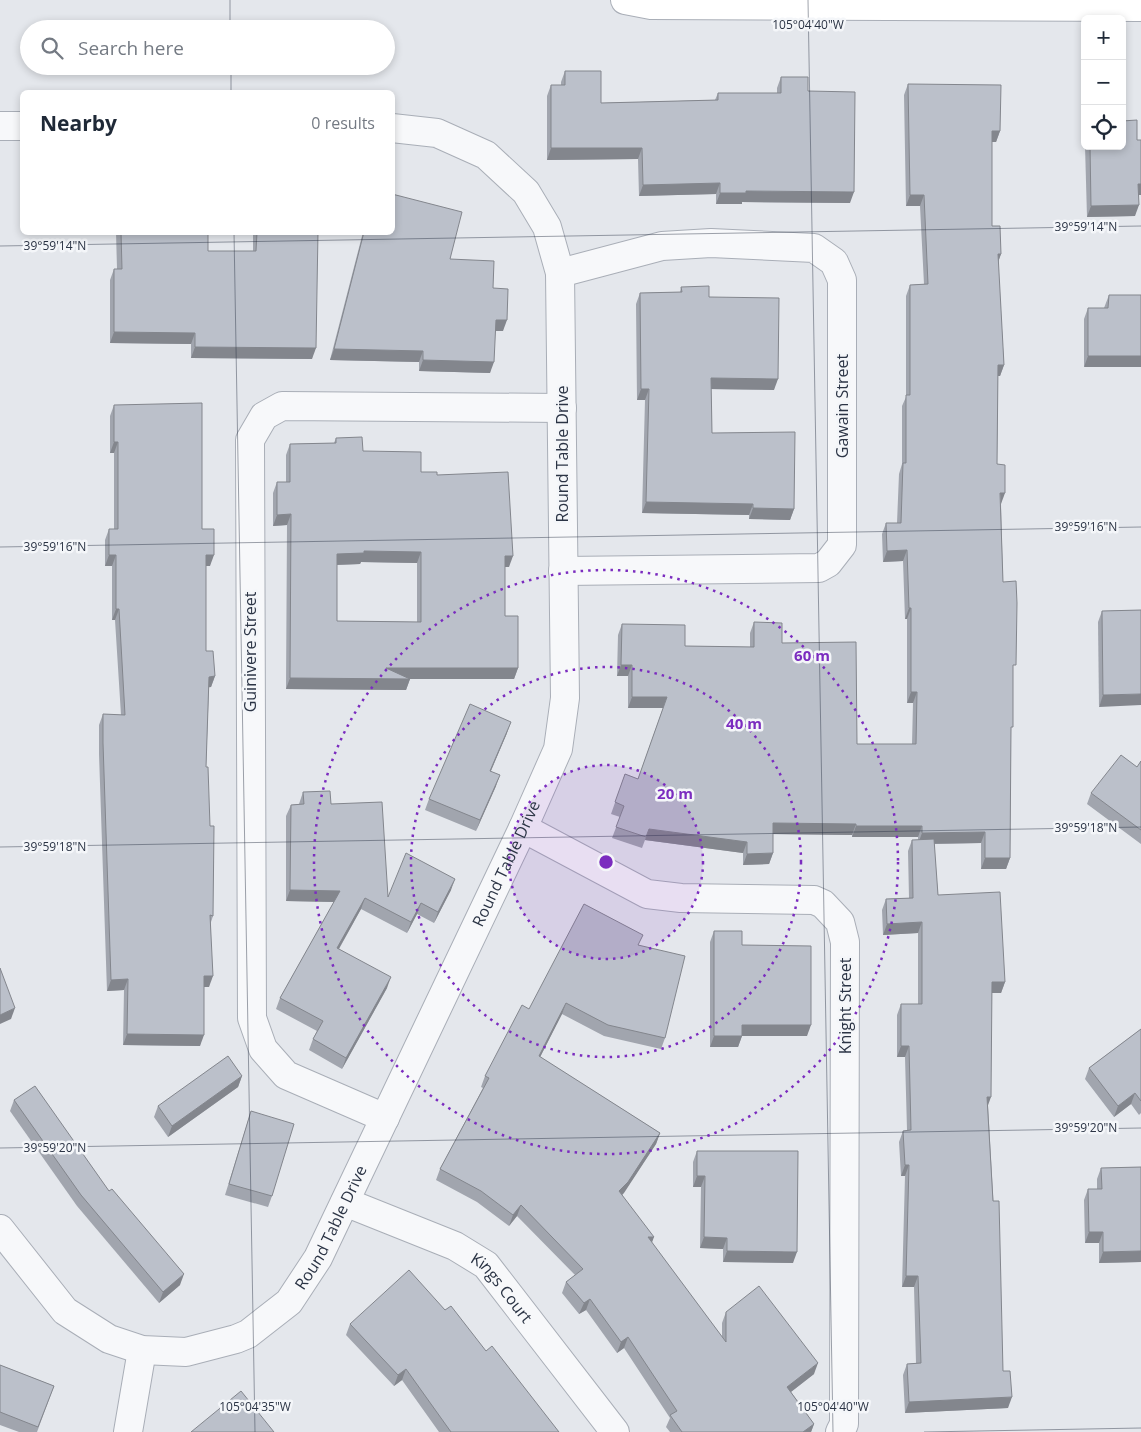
<!DOCTYPE html>
<meta charset="utf-8">
<style>
:root{--surface:#fff;--page:#f2f2f3;--text:#1f2937;--muted:#747a83;--line:#e0e1e3}
body{margin:0;font-family:"Open Sans",sans-serif;background:var(--page);color:var(--text)}
.controls{position:absolute;right:15px;top:15px;display:grid;overflow:hidden;border-radius:8px;box-shadow:0 2px 8px #0003}
.controls button{width:45px;height:45px;display:grid;place-items:center;padding:0;border:0;border-bottom:1px solid var(--line);background:var(--surface);color:var(--text);font:25px sans-serif}
.list{margin:0;padding:0;list-style:none}
h2{display:flex;justify-content:space-between;align-items:center;height:65px;margin:0;padding:0 20px;font-size:21px}
h2 small{font-size:16px;font-weight:400;color:var(--muted)}
.icon{flex:none;width:28px;height:28px;fill:none;stroke:currentColor;stroke-width:2;stroke-linecap:round;stroke-linejoin:round}
.map{position:relative;flex:none;width:1141px;height:1432px;overflow:hidden}
.search{position:absolute;background:var(--surface);box-shadow:0 2px 8px #0003;left:20px;top:20px;width:375px;height:55px;display:flex;align-items:center;gap:12px;box-sizing:border-box;padding:0 18px;border-radius:28px;color:var(--muted);font-size:19px}
.panel{position:absolute;background:var(--surface);box-shadow:0 2px 8px #0003;left:20px;top:90px;width:375px;height:145px;border-radius:8px}
.map>svg:first-child{display:block}
.lines{fill:none;stroke-linecap:round;stroke-linejoin:round}
.minor-casing{stroke:#a9aeb7;stroke-width:30}
.secondary-casing{stroke:#a9aeb7;stroke-width:30}
.minor{stroke:#f7f8fa;stroke-width:28}
.secondary{stroke:#fff;stroke-width:28}
.wall{fill:#a1a5ae;fill-rule:evenodd}
.shaded-wall{fill:#83868d}
.building{fill:#bbc0ca;stroke:#83868d;fill-rule:evenodd}
.ticks{fill:none;stroke:#2b3445;stroke-width:1;stroke-opacity:0.45}
.ring{fill:none;stroke:#7b2cbf;stroke-width:2.5;stroke-dasharray:2.5 5}
.labels{text-anchor:middle;stroke-width:5;stroke-linejoin:round;paint-order:stroke}
.street-label{font-size:16px;fill:#2b3445;stroke:#f4f6f9}
.ticks-label{font-size:12px;text-anchor:middle;fill:#2b3445;stroke:#f4f6f9;stroke-width:5;stroke-linejoin:round;paint-order:stroke}
.centre{fill:#7b2cbf;stroke:#f4f6f9;stroke-width:2.5}
.ring-label{font-size:15px;text-anchor:middle;font-weight:bold;fill:#7b2cbf;stroke:#f4f6f9;stroke-width:5;stroke-linejoin:round;paint-order:stroke}
</style>
<div class="map">
<svg width="1141" height="1432" viewBox="0 0 1141 1432">
<rect width="100%" height="100%" fill="#e4e7ec"/>
<g class="lines">
<g class="minor-casing">
<g id="minor">
<path d="M0 126H22"/>
<path d="M560 273 662 246 711 243 814 248 834 262 842 280V545L828 563 819 568 563 571"/>
<path d="M523 828 647 894 681 898 814 900 823 904 840 922 845 942 844 1424 840 1432"/>
<path d="M385 1118 286 1075 263 1049 252 1018 250 440 264 416 282 406 562 408"/>
<path id="s1" d="M345 1202 455 1246 486 1265 615 1432"/>
<path id="s2" d="M0 1229 65 1311 109 1339 142 1350 186 1352 236 1339 248 1334 289 1302 318 1258 523 828 558 749 565 698 560 273 547 227 526 192 486 155 437 133 392 128"/>
<path d="M128 1432 142 1350"/>
</g>
</g>
<g class="secondary-casing">
<path id="secondary" d="M625 0 651 5 1141 7"/>
</g>
<use href="#minor" class="minor"/>
<use href="#secondary" class="secondary"/>
</g>
<g class="wall">
<path d="M565 71 601 103 715 100 718 93H777V88L781 77 808 91 850 203 742 202V204H716V194L639 196 638 159 547 160V96L551 85H561V82Z"/>
<path d="M908 84 1000 131 996 142H992V226L1001 254 998 262 1004 365 1000 376H998L997 464 1001 504 1003 582 1013 673 1011 732 1010 858 1006 869H981V843L934 844 938 895 1005 982 1001 993H992L988 1106 1003 1371 1008 1408 905 1413 903 1375 907 1364 916 1363 914 1287H902L905 1176H901L899 1142 903 1131 907 1130 905 1057H897V1015L901 1004H918V933L883 935 882 910 886 899 909 898 908 851 912 840H918V837H852V835L773 834V853L769 864 743 865V853L645 840 642 848 612 838 620 817 611 814 625 774 638 779 663 708H628V676H617L618 635 622 624 685 646 750 647V633L754 622 782 643 857 744H912L913 703H907V619H905L903 561 883 562 882 534 886 523H897L899 474 902 464V406L906 397V296L910 285 924 284 920 206H906L904 95Z"/>
<path d="M1085 146H1122L1135 216 1087 217Z"/>
<path d="M116 232H208V251H253V232H318L312 359 191 358V344L110 343V280L114 269H117Z"/>
<path d="M363 232H392L450 259 493 288 503 331H495L490 373 419 371V362L330 360Z"/>
<path d="M681 287 709 297 774 390 711 389 712 433 794 509 790 520 749 519V515L642 513 645 400H637L636 304 640 293 680 292Z"/>
<path d="M1109 295H1141L1084 367V319L1088 308H1104Z"/>
<path d="M114 405 202 529 210 566H206V651L215 676 211 687H209L206 767 213 916 211 922 209 987H204L200 1046 123 1045 124 990 107 991 99 754V725L103 714 121 715 115 620H112V566H105V540L109 529H114V453H110V416Z"/>
<path d="M336 438 363 451 421 472 437 475 509 567H505V616L518 668 514 679H410L406 690 286 689 287 525 273 526V493L277 482H286V455L290 444 334 443ZM361 562 417 563V622L337 621V565L360 564Z"/>
<path d="M1141 610 1099 707 1098 622 1102 611Z"/>
<path d="M507 733 491 771 496 786 476 831 425 810 429 799Z"/>
<path d="M1141 761V844L1087 804 1091 793 1137 767Z"/>
<path d="M303 792 331 804 388 897 451 890 434 923 417 914 407 933 361 909 339 949 387 988 342 1069 309 1050 313 1039 317 1031 276 1009 280 998 334 902 286 901V816L291 805 299 804Z"/>
<path d="M714 931 742 945 807 1036H742L738 1047H710V942Z"/>
<path d="M640 945 665 1038 661 1049 604 1036 562 1014 540 1057 660 1133 656 1144 622 1195 652 1243 722 1337V1323L726 1312 814 1374 791 1392 814 1424 811 1432H670L666 1427 670 1418 624 1348 617 1353 586 1310 579 1314 562 1293 566 1282 575 1275 517 1216 509 1226 477 1202 436 1180 440 1169 483 1088 481 1087 485 1076 529 1009Z"/>
<path d="M1141 1029V1113L1139 1115 1131 1104 1114 1117 1085 1079 1089 1068Z"/>
<path d="M242 1076 238 1087 168 1137 154 1117 158 1106Z"/>
<path d="M14 1100 109 1191 180 1285 159 1303 77 1206 10 1111Z"/>
<path d="M251 1111 272 1196 268 1207 225 1195Z"/>
<path d="M697 1151 793 1263 723 1262V1249L700 1248 701 1187H693V1162Z"/>
<path d="M1141 1167V1262L1099 1263V1243H1085L1084 1200 1088 1189H1097V1179L1101 1168Z"/>
<path d="M445 1310 486 1351 559 1432H439L402 1380 394 1386 346 1335 350 1324Z"/>
<path d="M0 1365 54 1386 37 1432H19L0 1425Z"/>
</g>
<g class="shaded-wall">
<path d="M992 131H1000L996 142H988Z"/>
<path d="M551 148H642L638 159 547 160Z"/>
<path d="M720 183 716 194 639 196 643 185Z"/>
<path d="M1138 184H1141V195H1134Z"/>
<path d="M746 191 854 192 850 203 742 202V204H716L720 193Z"/>
<path d="M910 195H924L920 206H906Z"/>
<path d="M1139 205 1135 216 1087 217 1091 206Z"/>
<path d="M998 254H1001L997 265Z"/>
<path d="M496 320H507L503 331H492Z"/>
<path d="M114 332 195 333 191 344 110 343Z"/>
<path d="M195 347 316 348 312 359 191 358Z"/>
<path d="M334 349 423 351 419 362 330 360Z"/>
<path d="M1088 356H1141V367H1084Z"/>
<path d="M423 360 494 362 490 373 419 371Z"/>
<path d="M998 365H1004L1000 376H994Z"/>
<path d="M711 378 778 379 774 390 707 389Z"/>
<path d="M641 389H649L645 400H637Z"/>
<path d="M114 442H118L114 453H110Z"/>
<path d="M1000 493H1005L1001 504Z"/>
<path d="M646 502 753 504 749 515 642 513Z"/>
<path d="M753 508 794 509 790 520 749 519Z"/>
<path d="M291 514 287 525 273 526 277 515Z"/>
<path d="M907 550 903 561 883 562 887 551Z"/>
<path d="M364 551 421 552 417 563 361 562 360 564 333 565 337 554Z"/>
<path d="M109 555H116L112 566H105Z"/>
<path d="M206 555H214L210 566H202Z"/>
<path d="M505 556H513L509 567H501Z"/>
<path d="M909 608H911L907 619H905Z"/>
<path d="M116 609H119L115 620H112Z"/>
<path d="M621 665H632L628 676H617Z"/>
<path d="M386 668H518L514 679H410L406 690 286 689 290 678Z"/>
<path d="M215 676 211 687 205 688 209 677Z"/>
<path d="M911 692H917L913 703H907Z"/>
<path d="M1141 694V705L1099 707 1103 695Z"/>
<path d="M632 697H667L663 708H628Z"/>
<path d="M511 722 507 733 486 782 490 771Z"/>
<path d="M500 775 496 786 476 831 480 820Z"/>
<path d="M773 823 856 824 852 835 769 834Z"/>
<path d="M856 826H922L918 837H852Z"/>
<path d="M649 829 747 842 743 853 645 840Z"/>
<path d="M985 832 981 843 918 844 922 833Z"/>
<path d="M773 853 769 864 743 865 747 854Z"/>
<path d="M985 858H1010L1006 869H981Z"/>
<path d="M455 879 451 890 434 923 438 912Z"/>
<path d="M290 890 340 891 336 902 286 901Z"/>
<path d="M365 898 361 909 333 959 337 948Z"/>
<path d="M421 903 417 914 407 933 411 922Z"/>
<path d="M922 922 918 933 883 935 887 924Z"/>
<path d="M204 976H213L209 987H200Z"/>
<path d="M391 977 387 988 342 1069 346 1058Z"/>
<path d="M128 979 124 990 107 991 111 980Z"/>
<path d="M992 982H1005L1001 993H988Z"/>
<path d="M566 1003 562 1014 535 1067 539 1056Z"/>
<path d="M15 1008 11 1019 0 1024V1015Z"/>
<path d="M742 1025H811L807 1036H738Z"/>
<path d="M127 1034 204 1035 200 1046 123 1045Z"/>
<path d="M714 1036H742L738 1047H710Z"/>
<path d="M901 1046H909L905 1057H897Z"/>
<path d="M242 1076 238 1087 168 1137 172 1126Z"/>
<path d="M1135 1093 1131 1104 1114 1117 1118 1106Z"/>
<path d="M987 1097H991L987 1108Z"/>
<path d="M660 1133 656 1144 624 1193 615 1202 619 1191Z"/>
<path d="M905 1165H909L905 1176H901Z"/>
<path d="M697 1176H705L701 1187H693Z"/>
<path d="M521 1205 517 1216 509 1226 513 1215Z"/>
<path d="M1089 1232H1103L1099 1243H1085Z"/>
<path d="M648 1237H654L650 1248Z"/>
<path d="M704 1237 727 1238 723 1249 700 1248Z"/>
<path d="M727 1251 797 1252 793 1263 723 1262Z"/>
<path d="M1141 1251V1262L1099 1263 1103 1252Z"/>
<path d="M184 1274 180 1285 159 1303 163 1292Z"/>
<path d="M906 1276H918L914 1287H902Z"/>
<path d="M590 1299 586 1310 579 1314 584 1303Z"/>
<path d="M628 1337 624 1348 617 1353 621 1342Z"/>
<path d="M818 1363 814 1374 783 1398 787 1387Z"/>
<path d="M406 1369 402 1380 394 1386 398 1375Z"/>
<path d="M1012 1397 1008 1408 905 1413 909 1402Z"/>
<path d="M814 1424 811 1432H803Z"/>
</g>
<g class="building">
<path d="M565 71H601V103L718 100V93H781V77H808V91L855 92 854 192 746 191V193H720V183L643 185 642 148H551V85H565Z"/>
<path d="M908 84 1001 85 1000 131H992V226H1000L1001 254H998L1004 365H998L997 464 1005 465V493H1000L1003 582 1016 581 1017 603 1016 665H1013V727H1011L1010 858H985V832L922 833V826H856V824L773 823V853L747 854V842L649 829 646 837 616 827 624 806 615 802 625 774 638 779 667 697H632V665H621L622 624 685 625V646L754 647V622L782 623V643L856 642 857 744H916L917 692H911V608H909L907 550 887 551 886 523H901L903 463H906V395H910V285L928 284 924 195H910Z"/>
<path d="M1137 120V140H1141V184H1138L1139 205 1091 206 1090 146H1122V121Z"/>
<path d="M392 194 462 212 450 259 494 261 493 288 508 289 507 320H496L494 362 423 360V351L334 349 364 232H392Z"/>
<path d="M121 232H208V251H256L257 232H318L316 348 195 347V333L114 332V269H122Z"/>
<path d="M709 286V297L779 298 778 379 711 378 712 433 795 432 794 509 753 508V504L646 502 649 389H641L640 293 682 292 681 287Z"/>
<path d="M1109 295H1141V356H1088V308H1108Z"/>
<path d="M202 403V529H214V555H206V651H213L215 676 209 677 206 767H208L210 826H214L213 916 210 915 213 976H204V1035L127 1034 128 979 111 980 103 743V714L125 715 119 609H116V555H109V529H118V442H114V405Z"/>
<path d="M362 437 363 451 421 452V472H437V475L508 472 513 556H505V616H518V668H386L410 679 290 678 291 514 277 515V482H290V444L336 443V438ZM364 551 421 552V622L337 621V554L364 553Z"/>
<path d="M1141 610V694L1103 695 1102 611Z"/>
<path d="M470 704 511 722 490 771 500 775 480 820 429 799Z"/>
<path d="M1121 755 1137 767 1141 761V830L1091 793Z"/>
<path d="M330 791 331 804 382 802 388 897 406 853 455 879 438 912 421 903 411 922 365 898 337 948 391 977 346 1058 313 1039 323 1021 280 998 340 891 290 890 291 805 304 804 303 792Z"/>
<path d="M934 839 938 895 1000 892 1005 982H992L991 1097H987L993 1201H999L1003 1371H1010L1012 1397 909 1402 907 1364 921 1363 918 1276H906L909 1165H905L903 1131 911 1130 909 1046H901V1004H922V922L887 924 886 899 913 898 912 840Z"/>
<path d="M584 904 643 935 638 945 685 956 665 1038 608 1025 566 1003 539 1056 660 1133 628 1182 619 1191 654 1237H648L726 1342V1312L759 1286 818 1363 787 1387 814 1424 803 1432H682L670 1415 677 1411 628 1337 621 1342 590 1299 584 1303 566 1282 583 1269 521 1205 513 1215 481 1191 440 1169 489 1078 485 1076 522 1005 529 1009Z"/>
<path d="M714 931H742V945L811 946V1025H742V1036H714Z"/>
<path d="M0 968 15 1008 0 1015Z"/>
<path d="M1141 1029V1101L1135 1093 1118 1106 1089 1068Z"/>
<path d="M228 1056 242 1076 172 1126 158 1106Z"/>
<path d="M35 1086 109 1191 112 1189 184 1274 163 1292 81 1195 14 1100Z"/>
<path d="M251 1111 294 1124 272 1196 229 1184Z"/>
<path d="M697 1151H798L797 1252 727 1251V1238L704 1237 705 1176H697Z"/>
<path d="M1141 1167V1251L1103 1252V1232H1089L1088 1189H1102L1101 1168Z"/>
<path d="M409 1270 445 1310 451 1306 486 1351 492 1346 559 1432H451L406 1369 398 1375 350 1324Z"/>
<path d="M0 1365 54 1386 38 1427 0 1412Z"/>
<path d="M241 1391 274 1432H191Z"/>
</g>
<path class="ticks" d="M230 0V29M808 0 833 1432M231 66V92M234 232 255 1432M0 246 1141 226M0 547 1141 527M0 847 1141 827M0 1148 1141 1128M924 1432 1141 1428"/>
<circle cx="606" cy="862" r="97" fill="#7b2cbf" fill-opacity=".12"/>
<g class="ring">
<circle cx="606" cy="862" r="97"/>
<circle cx="606" cy="862" r="195"/>
<circle cx="606" cy="862" r="292"/>
</g>
<g class="labels">
<g class="street-label">
<text transform="translate(842 406) rotate(-90)" y="6">Gawain Street</text>
<text transform="translate(562 454) rotate(-90)" y="6">Round Table Drive</text>
<text transform="translate(250 652) rotate(-90)" y="6">Guinivere Street</text>
<text dy="6" stroke="none"><textPath href="#s2" startOffset="842">Round Table Drive</textPath></text>
<text transform="translate(845 1006) rotate(-90)" y="6">Knight Street</text>
<text dy="6" stroke="none"><textPath href="#s2" startOffset="438">Round Table Drive</textPath></text>
<text dy="6" stroke="none"><textPath href="#s1" startOffset="182">Kings Court</textPath></text>
</g>
</g>
<g class="ticks-label">
<text x="808" y="29">105°04'40"W</text>
<text x="1086" y="231">39°59'14"N</text>
<text x="55" y="250">39°59'14"N</text>
<text x="1086" y="531">39°59'16"N</text>
<text x="55" y="551">39°59'16"N</text>
<text x="1086" y="832">39°59'18"N</text>
<text x="55" y="851">39°59'18"N</text>
<text x="1086" y="1132">39°59'20"N</text>
<text x="55" y="1152">39°59'20"N</text>
<text x="255" y="1411">105°04'35"W</text>
<text x="833" y="1411">105°04'40"W</text>
</g>
<circle cx="606" cy="862" r="8" class="centre"/>
<g class="ring-label">
<text x="812" y="661">60 m</text>
<text x="744" y="729">40 m</text>
<text x="675" y="799">20 m</text>
</g>
</svg>
<div class="controls">
<button>+</button>
<button>−</button>
<button><svg class="icon" aria-label="locate" viewBox="0 0 24 24"><circle cx="12" cy="12" r="6"/><path d="M12 2v4M12 18v4M2 12h4M18 12h4"/></svg></button>
</div>
<div class="search"><svg class="icon" aria-label="search" viewBox="0 0 24 24"><circle cx="10" cy="10" r="6"/><path d="M15 15l6 6"/></svg>Search here</div>
<section class="panel">
<h2>Nearby<small>0 results</small></h2>
<ul class="list">
</ul>
</section>
</div>
